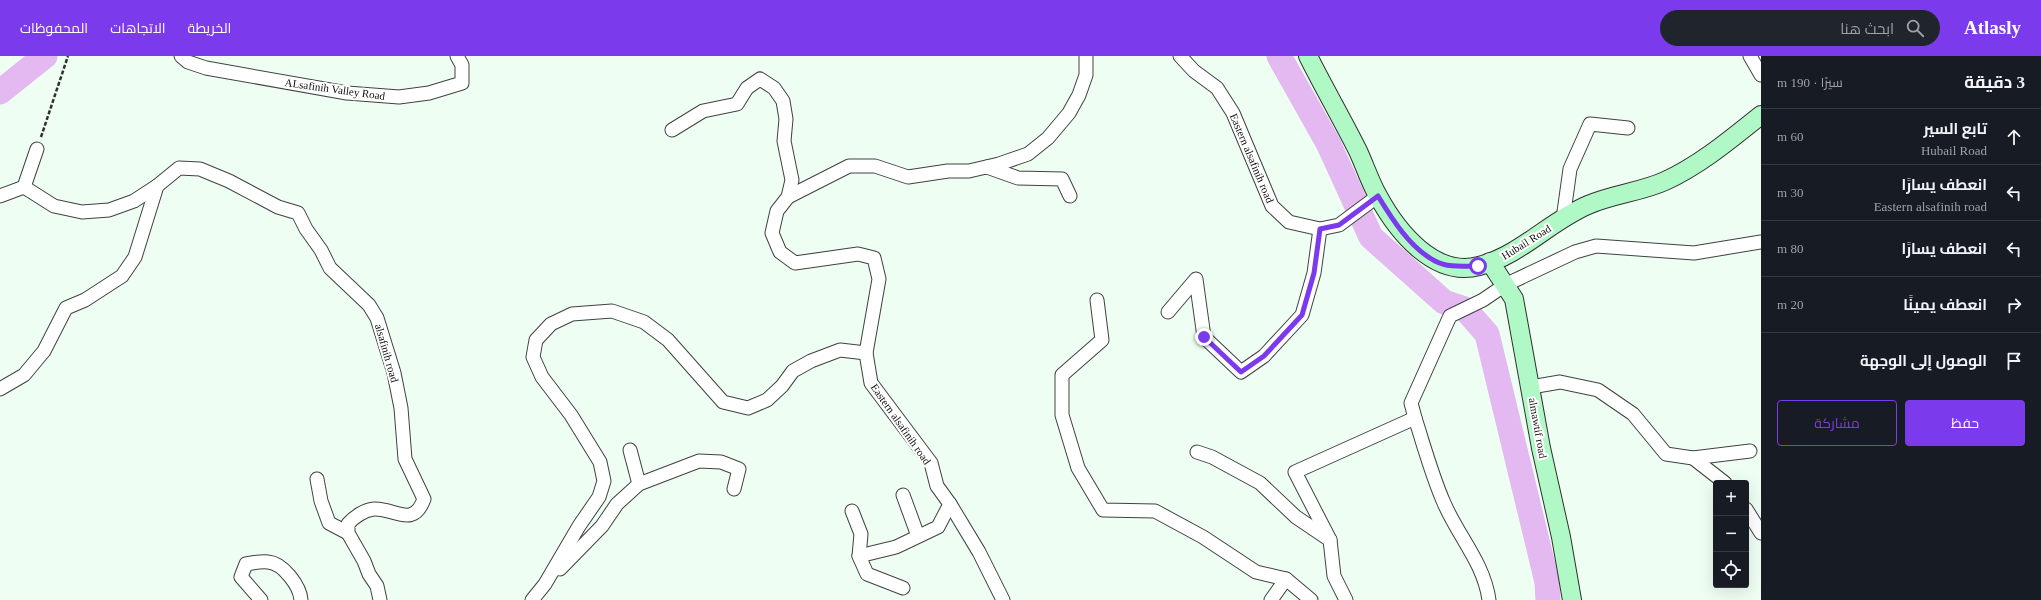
<!DOCTYPE html>
<html lang="ar">
<meta charset="utf-8">
<style>
:root{--surface:#171b24;--page:#20242c;--text:#f1f3f6;--muted:#9ea1a6;--line:#363941;--accent:#7c3aed}
body{margin:0;font-family:"Times New Roman",Cairo,serif;background:var(--page);color:var(--text);direction:rtl}
.controls{position:absolute;right:12px;bottom:12px;display:grid;overflow:hidden;border-radius:4px;box-shadow:0 4px 16px #0002}
.controls button{width:36px;height:36px;display:grid;place-items:center;padding:0;border:0;border-bottom:1px solid var(--line);background:var(--surface);color:var(--text);font:20px sans-serif}
.stop{position:absolute;width:12px;height:12px;margin:-9px;border:3px solid #7c3aed;border-radius:50%;background:#fff}
.stop.end{background:#7c3aed;border-color:#fff;box-shadow:0 1px 4px #0008}
.list{margin:0;padding:0;list-style:none}
h2{display:flex;justify-content:space-between;align-items:center;height:52px;margin:0;padding:0 16px;font-size:17px}
h2 small{font-size:13px;font-weight:400;color:var(--muted)}
.list li{display:grid;grid-template-columns:26px 1fr auto;gap:12px;align-items:center;box-sizing:border-box;height:56px;padding:0 16px;border-top:1px solid var(--line)}
.list b{display:block;font-size:15px;white-space:nowrap}
.list p{margin:0;font-size:13px;white-space:nowrap;color:var(--muted)}
.list em{font-size:13px;font-style:normal;color:var(--muted)}
.actions{display:flex;gap:8px;padding:12px 16px}
.actions a{flex:1;padding:9px 0;border:1px solid var(--accent);border-radius:4px;text-align:center;font-size:14px;color:var(--accent)}
.actions .main{background:var(--accent);color:#fff}
.icon{flex:none;width:22px;height:22px;fill:none;stroke:currentColor;stroke-width:2;stroke-linecap:round;stroke-linejoin:round}
.map{position:relative;flex:none;width:1761px;height:544px;overflow:hidden;direction:ltr}
header{display:flex;align-items:center;gap:24px;box-sizing:border-box;height:56px;padding:0 20px;background:var(--accent);color:#fff}
header strong{font-size:19px}
nav{display:flex;gap:22px;margin-inline-start:auto;font-size:14px}
.search{width:280px;height:36px;background:var(--page);display:flex;align-items:center;gap:10px;box-sizing:border-box;padding:0 14px;border-radius:22px;color:var(--muted);font-size:15px}
main{display:flex}
aside{flex:1;background:var(--surface)}
.map>svg:first-child{display:block}
.lines{fill:none;stroke-linecap:round;stroke-linejoin:round}
.river{stroke:#e4b8f1;stroke-width:25}
.street-casing{stroke:#414141;stroke-width:15}
.secondary-casing{stroke:#303030;stroke-width:20}
.path{stroke:#303030;stroke-width:2.5;stroke-dasharray:4 2;stroke-linecap:butt}
.street{stroke:#fff;stroke-width:13}
.secondary{stroke:#b0f8c5;stroke-width:18}
.route{stroke:#7c3aed;stroke-width:5}
.labels{text-anchor:middle;stroke-width:4;stroke-linejoin:round;paint-order:stroke}
.street-label{font-size:11px;fill:#0e0e0e;stroke:#fff}
</style>
<header>
<strong>Atlasly</strong>
<div class="search"><svg class="icon" aria-label="search" viewBox="0 0 24 24"><circle cx="10" cy="10" r="6"/><path d="M15 15l6 6"/></svg>ابحث هنا</div>
<nav><a>الخريطة</a><a>الاتجاهات</a><a>المحفوظات</a></nav>
</header>
<main>
<aside>
<h2>3 دقيقة<small>سيرًا · 190 m</small></h2>
<ul class="list">
<li><svg class="icon" aria-label="ahead" viewBox="0 0 24 24"><path d="M12 20V5M6 11l6-6 6 6"/></svg><div><b>تابع السير</b><p>Hubail Road</p></div><em>60 m</em></li>
<li><svg class="icon" aria-label="left" viewBox="0 0 24 24"><path d="M17 20v-9H6M10 6l-5 5 5 5"/></svg><div><b>انعطف يسارًا</b><p>Eastern alsafinih road</p></div><em>30 m</em></li>
<li><svg class="icon" aria-label="left" viewBox="0 0 24 24"><path d="M17 20v-9H6M10 6l-5 5 5 5"/></svg><div><b>انعطف يسارًا</b></div><em>80 m</em></li>
<li><svg class="icon" aria-label="right" viewBox="0 0 24 24"><path d="M7 20v-9h11M14 6l5 5-5 5"/></svg><div><b>انعطف يمينًا</b></div><em>20 m</em></li>
<li><svg class="icon" aria-label="arrive" viewBox="0 0 24 24"><path d="M6 21V4h12l-3 4 3 4H6"/></svg><div><b>الوصول إلى الوجهة</b></div></li>
</ul>
<div class="actions"><a class="main">حفظ</a><a>مشاركة</a></div>
</aside>
<div class="map">
<svg width="1761" height="544" viewBox="0 0 1761 544">
<rect width="100%" height="100%" fill="#effef2"/>
<g class="lines">
<g class="river">
<path d="M1279 0 1328 87 1371 181 1444 246 1465 253 1487 278 1547 526 1548 544"/>
<path d="M0 36 45 0"/>
</g>
<g class="street-casing">
<g id="street">
<path d="M181 0 188 6 206 12 347 37 399 41 429 37 462 27V9L457 0"/>
<path d="M1180 0 1194 15 1217 32 1233 57 1272 150 1289 166 1320 173 1339 169 1378 140"/>
<path d="M1750 0 1761 19"/>
<path d="M672 74 703 55 737 48 747 32 760 23 774 32 783 45 786 63 784 85 792 124 788 141"/>
<path d="M37 93 24 131 54 150 82 156 109 154 134 145 157 130"/>
<path d="M987 111 1018 122 1062 123 1070 140"/>
<path d="M0 140 24 131"/>
<path d="M1563 163 1570 113 1590 68 1628 72"/>
<path d="M1097 244 1102 284 1062 319V359L1078 412 1103 454 1155 455 1203 481 1256 516 1286 523 1311 544"/>
<path d="M1168 256 1196 223 1204 281 1241 316 1264 300 1302 259 1314 217 1320 173"/>
<path d="M1531 331 1560 326 1598 334 1633 358 1666 398 1693 402 1750 395"/>
<path d="M0 333 24 319 44 295 66 252 85 244 122 220 135 201 157 130 179 112 200 113 229 125 278 151 298 157 306 173 321 194 330 212 369 249 377 262 394 317 401 352 405 403 424 443C413 473 395 452 374 453 364 454 354 461 348 468V477L364 505 369 518 377 530 380 544"/>
<path d="M1415 362 1411 347 1450 260 1483 244 1505 229 1575 196 1596 190 1694 197 1761 186"/>
<path d="M630 394 639 428"/>
<path d="M1197 396 1212 401 1260 427 1296 461 1330 484 1334 520 1346 544"/>
<path d="M1693 402 1725 427"/>
<path d="M317 423 321 445 329 467 348 477"/>
<path d="M903 439 918 480"/>
<path d="M1746 453 1761 477"/>
<path d="M852 455 861 478 859 500"/>
<path d="M1330 484 1295 416 1415 362C1424 390 1432 420 1444 447 1458 480 1484 507 1489 544"/>
<path d="M560 513 602 470 617 448 639 428 699 405 721 406 739 413 734 433"/>
<path d="M903 532 867 518 859 500 896 491 938 471 950 448"/>
<path d="M261 544 241 521 246 508C252 507 261 505 268 506 283 507 300 530 301 544"/>
<path d="M532 544 545 528 579 470 599 441 604 425 600 406 571 359 542 321 533 301 536 284 551 268 572 258 612 255 644 266 668 284 723 346 748 352 767 344 782 330 793 315 811 305 840 294 866 297"/>
<path d="M1003 544 979 496 950 448 937 430 931 407 871 327 866 297 879 223 874 202 858 198 795 207 780 196 772 177 777 155 788 141 849 110H875L908 121 948 115H969L999 108 1028 98 1048 82 1069 57 1079 39 1086 19V0"/>
<path d="M1271 544 1286 523"/>
</g>
</g>
<g class="secondary-casing">
<g id="secondary">
<path d="M1308 0C1324 32 1342 63 1358 95 1365 110 1370 126 1378 140 1397 175 1434 222 1479 210 1521 199 1550 165 1588 149 1613 138 1641 136 1665 125 1700 109 1731 83 1761 59"/>
<path d="M1490 206 1514 243 1541 392 1561 481 1572 544"/>
</g>
</g>
<path class="path" d="M41 81 68 0"/>
<use href="#street" class="street"/>
<use href="#secondary" class="secondary"/>
</g>
<g class="lines">
<path class="route" d="M1204 281 1241 316 1264 300 1302 259 1314 217 1320 173 1339 169 1378 140C1392 163 1410 192 1435 205 1448 212 1464 210 1478 210"/>
</g>
<g class="labels">
<g class="street-label">
<text transform="translate(335 33) rotate(8)" y="4">ALsafinih Valley Road</text>
<text transform="translate(1252 102) rotate(67)" y="4">Eastern alsafinih road</text>
<text transform="translate(1526 186) rotate(-32)" y="4">Hubail Road</text>
<text transform="translate(387 297) rotate(74)" y="4">alsafinih road</text>
<text transform="translate(901 368) rotate(55)" y="4">Eastern alsafinih road</text>
<text transform="translate(1538 372) rotate(80)" y="4">almawtif road</text>
</g>
</g>
</svg>
<div class="controls">
<button>+</button>
<button>−</button>
<button><svg class="icon" aria-label="locate" viewBox="0 0 24 24"><circle cx="12" cy="12" r="6"/><path d="M12 2v4M12 18v4M2 12h4M18 12h4"/></svg></button>
</div>
<div class="stop" style="left:1478px;top:210px"></div>
<div class="stop end" style="left:1204px;top:281px"></div>
</div>
</main>
